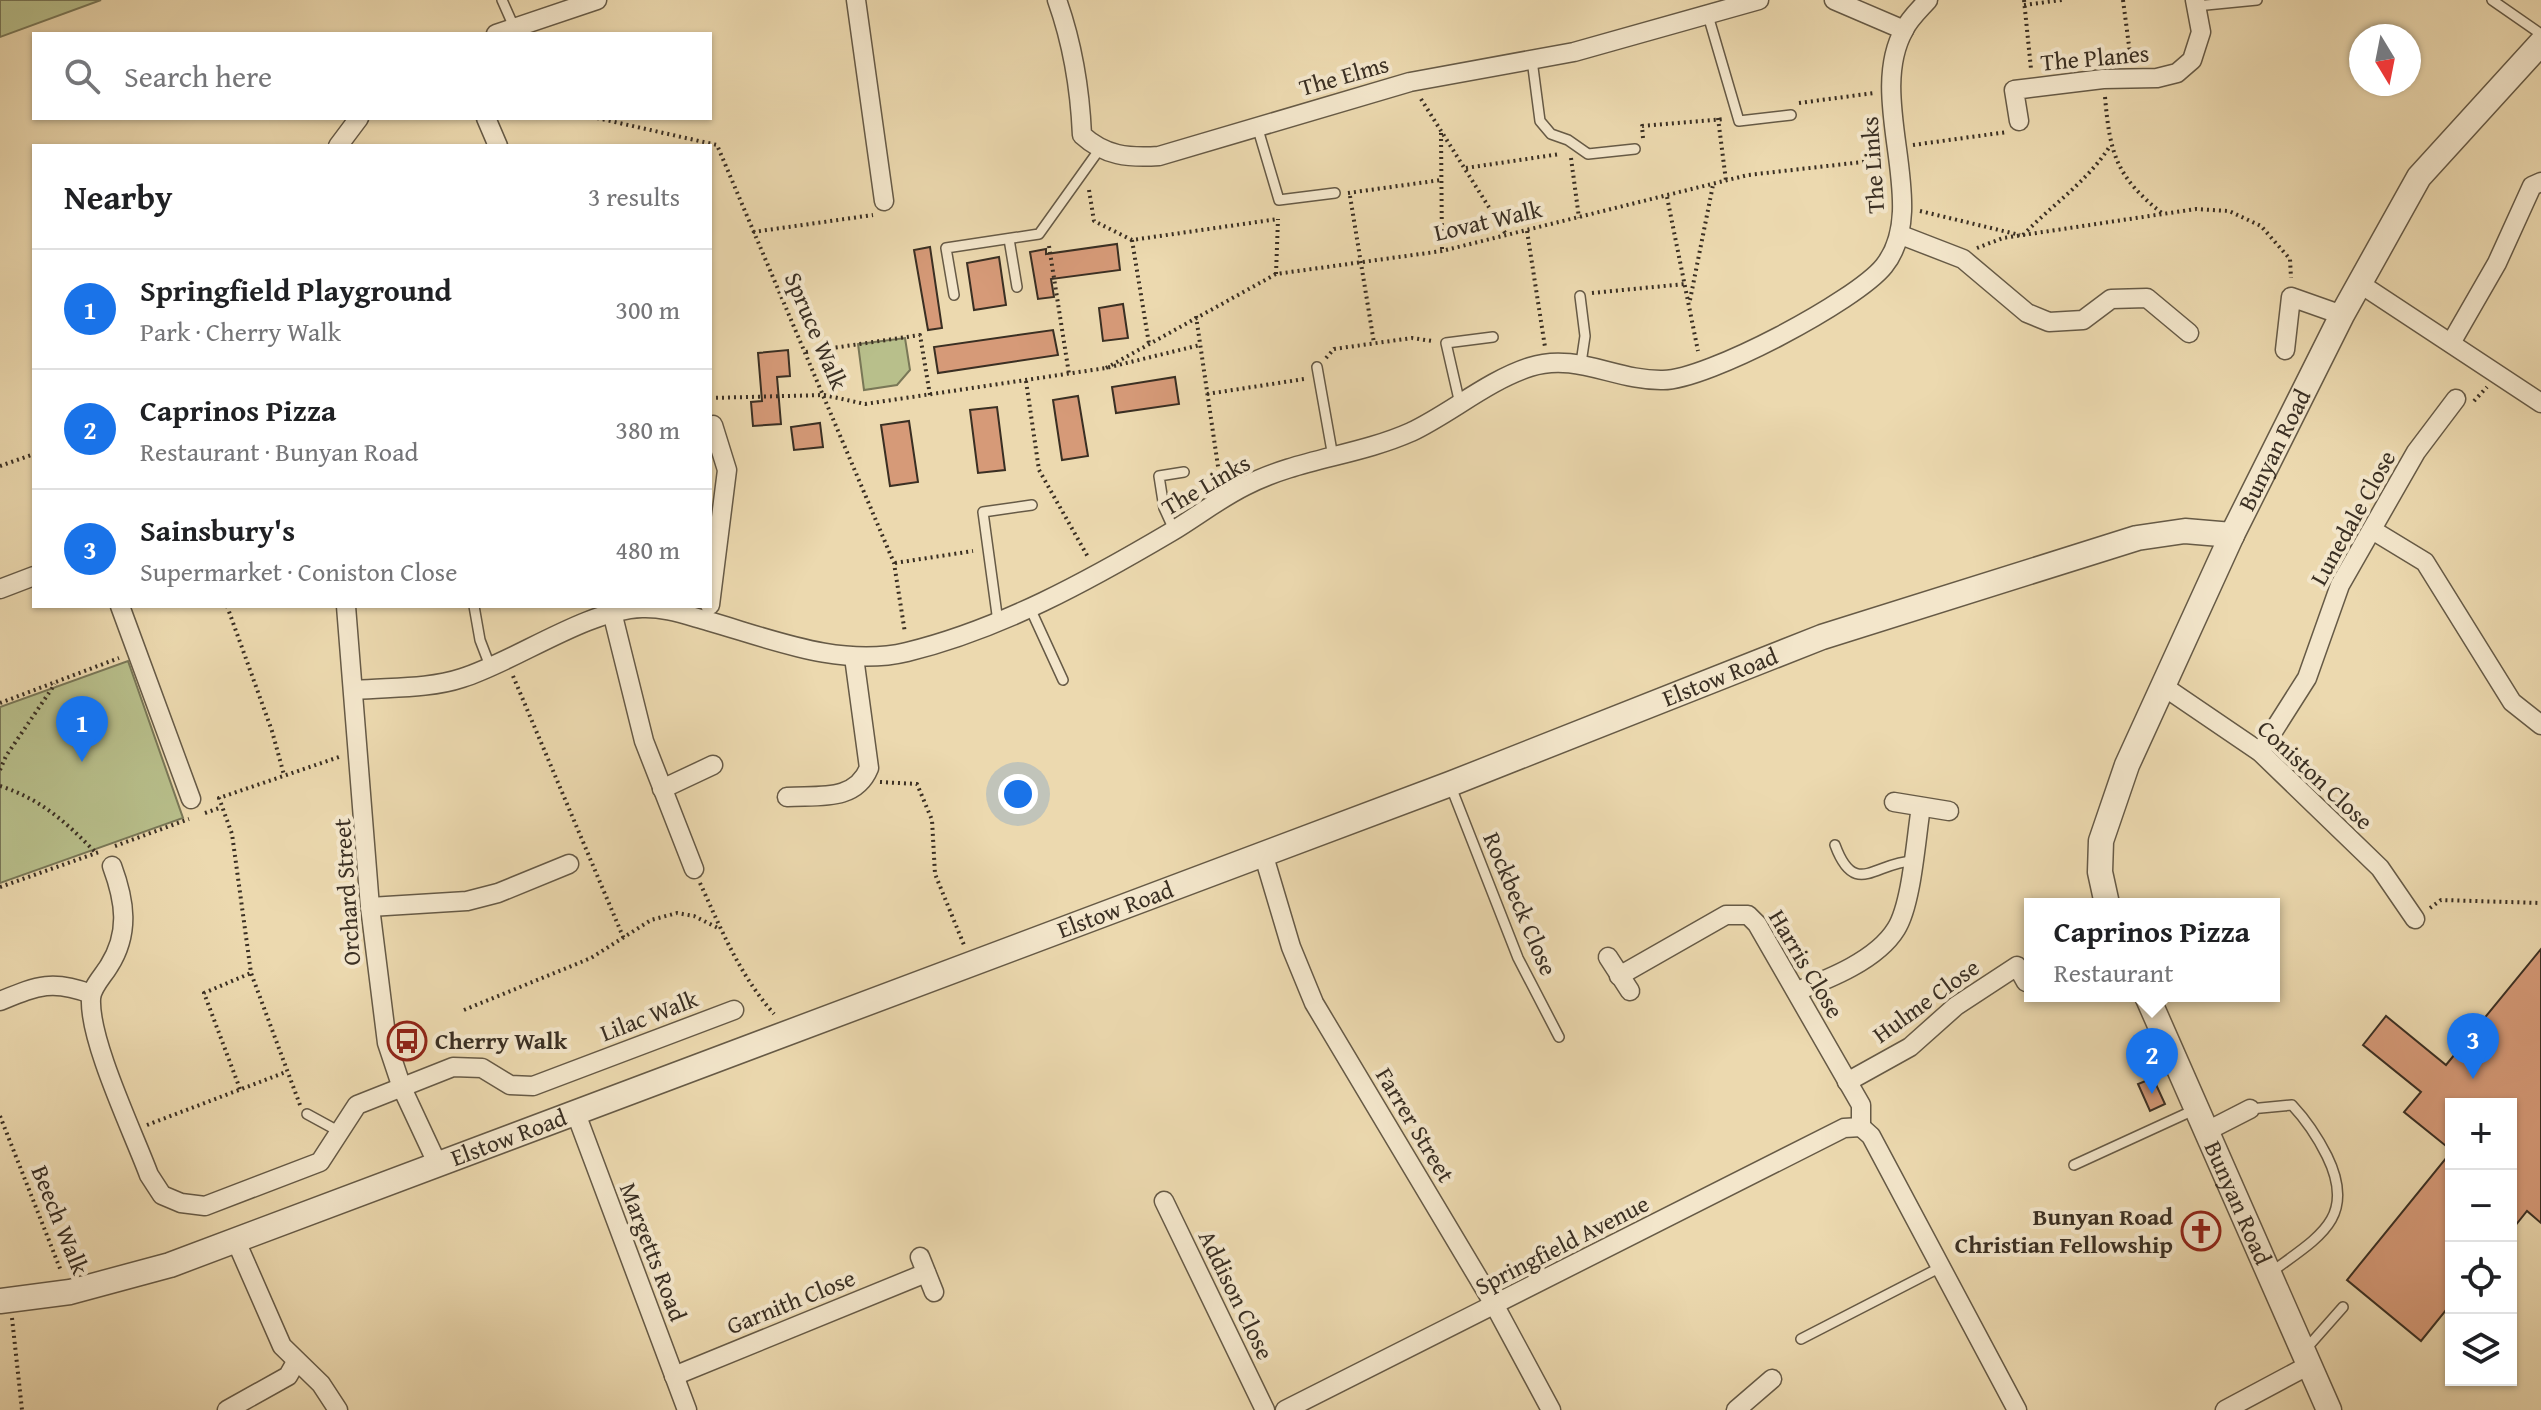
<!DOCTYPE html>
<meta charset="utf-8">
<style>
:root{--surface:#fff;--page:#f6f6f6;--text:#202124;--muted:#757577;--line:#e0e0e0;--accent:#1a73e8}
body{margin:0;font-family:"Gentium Book Plus",serif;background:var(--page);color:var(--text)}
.controls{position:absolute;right:24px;bottom:24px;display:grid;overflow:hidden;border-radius:0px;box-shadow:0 2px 6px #0004}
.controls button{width:72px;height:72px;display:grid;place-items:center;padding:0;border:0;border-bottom:2px solid var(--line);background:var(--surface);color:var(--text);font:40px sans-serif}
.compass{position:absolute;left:2349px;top:24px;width:72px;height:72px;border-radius:50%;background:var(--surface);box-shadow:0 2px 6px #0004;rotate:170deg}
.you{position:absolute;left:1018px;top:794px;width:28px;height:28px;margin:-20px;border:6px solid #fff;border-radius:50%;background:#1a73e8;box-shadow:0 0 0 12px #1a73e833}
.badge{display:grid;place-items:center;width:52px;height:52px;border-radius:50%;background:var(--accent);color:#fff;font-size:26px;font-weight:700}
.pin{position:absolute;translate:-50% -66px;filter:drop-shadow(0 2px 4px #0008)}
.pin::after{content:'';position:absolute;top:42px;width:28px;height:24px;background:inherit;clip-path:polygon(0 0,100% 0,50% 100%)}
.popup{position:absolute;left:2024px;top:898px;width:256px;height:104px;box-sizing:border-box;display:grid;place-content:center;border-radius:0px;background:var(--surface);filter:drop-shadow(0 2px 6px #0005);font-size:26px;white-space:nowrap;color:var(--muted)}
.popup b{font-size:30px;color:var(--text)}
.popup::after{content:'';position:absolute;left:50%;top:100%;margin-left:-16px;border:16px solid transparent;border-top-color:var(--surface)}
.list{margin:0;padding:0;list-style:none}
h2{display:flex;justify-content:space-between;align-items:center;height:104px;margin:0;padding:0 32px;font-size:34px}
h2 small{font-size:26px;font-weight:400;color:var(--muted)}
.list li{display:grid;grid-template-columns:52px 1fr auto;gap:24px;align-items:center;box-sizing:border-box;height:120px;padding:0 32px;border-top:2px solid var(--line)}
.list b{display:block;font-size:30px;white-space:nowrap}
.list p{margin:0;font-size:26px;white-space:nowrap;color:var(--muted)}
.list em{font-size:26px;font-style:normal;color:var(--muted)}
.icon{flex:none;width:44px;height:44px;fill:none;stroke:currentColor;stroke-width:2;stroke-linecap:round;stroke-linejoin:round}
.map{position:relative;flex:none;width:2541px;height:1410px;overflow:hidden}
.search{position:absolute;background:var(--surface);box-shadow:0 2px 6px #0004;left:32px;top:32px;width:680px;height:88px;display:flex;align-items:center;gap:20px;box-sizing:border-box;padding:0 28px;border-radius:0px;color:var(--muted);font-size:30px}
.panel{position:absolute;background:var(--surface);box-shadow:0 2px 6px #0004;left:32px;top:144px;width:680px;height:464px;border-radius:0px}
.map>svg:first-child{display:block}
.green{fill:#b8bf8b;stroke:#797757;stroke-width:2}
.building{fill:#d69a78;stroke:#3a2f23;stroke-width:2}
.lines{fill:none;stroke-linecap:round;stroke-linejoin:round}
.service-casing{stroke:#665a46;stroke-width:12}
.minor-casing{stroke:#665a46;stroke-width:21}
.tertiary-casing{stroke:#665a46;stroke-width:27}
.path{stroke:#3a2f23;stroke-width:4;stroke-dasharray:2 4;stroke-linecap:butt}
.service{stroke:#f3e6cb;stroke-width:9}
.minor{stroke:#f3e6cb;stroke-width:18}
.tertiary{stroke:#f3e6cb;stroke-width:24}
.labels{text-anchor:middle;stroke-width:8;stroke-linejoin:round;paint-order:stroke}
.street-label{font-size:24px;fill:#3a2f23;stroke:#f3e6cb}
.poi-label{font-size:24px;font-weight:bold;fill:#3a2f23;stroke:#f3e6cb;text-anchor:start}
</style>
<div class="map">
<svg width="2541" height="1410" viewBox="0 0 2541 1410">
<rect width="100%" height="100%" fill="#ecd9af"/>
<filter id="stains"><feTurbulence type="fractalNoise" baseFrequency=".0025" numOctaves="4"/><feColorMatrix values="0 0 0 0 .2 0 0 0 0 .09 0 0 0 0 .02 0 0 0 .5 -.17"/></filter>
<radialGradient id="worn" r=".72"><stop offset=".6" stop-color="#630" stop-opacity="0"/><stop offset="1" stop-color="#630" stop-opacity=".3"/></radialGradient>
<g class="green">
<path d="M0 0H101L0 37Z"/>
<path d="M905 338 910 370 897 385 864 390 858 344Z"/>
<path d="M128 661 183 818 0 883V707Z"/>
</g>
<g class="building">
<path d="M1117 244 1120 270 1051 279 1054 297 1038 299 1030 252 1046 249V254Z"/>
<path d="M930 247 942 328 928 330 914 250Z"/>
<path d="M999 257 1006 305 974 310 967 263Z"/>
<path d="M1123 304 1128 338 1103 341 1099 308Z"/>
<path d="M1053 330 1058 355 938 373 934 347Z"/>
<path d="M788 350 790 376 777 377 781 424 753 426 751 402 762 401 758 353Z"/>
<path d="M1175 377 1179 404 1116 413 1112 387Z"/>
<path d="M1078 396 1088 456 1062 460 1053 400Z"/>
<path d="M997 407 1005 470 978 473 970 410Z"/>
<path d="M909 421 918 482 890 486 881 425Z"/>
<path d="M820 423 823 447 794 450 791 427Z"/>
<path d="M2541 949V1223L2527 1211 2511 1231V1104H2451V1150L2404 1112 2421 1092 2363 1045 2386 1016 2446 1065Z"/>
<path d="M2153 1078 2165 1104 2150 1111 2138 1084Z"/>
<path d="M2451 1152V1304L2421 1341 2347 1280Z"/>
</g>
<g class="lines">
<g class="service-casing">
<g id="service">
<path d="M502 0 514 27"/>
<path d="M2492 0 2541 34"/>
<path d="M2196 6 2257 0"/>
<path d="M1707 12 1739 121 1791 115"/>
<path d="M1532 60 1540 121 1551 134 1568 140 1588 154 1635 149"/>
<path d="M1257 126 1279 200 1335 193"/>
<path d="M1009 239 1017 287"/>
<path d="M954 295 946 248 1039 234 1099 150"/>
<path d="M1580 296 1585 336 1581 363"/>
<path d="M1317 367 1333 457"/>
<path d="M1460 404 1446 343 1493 337"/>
<path d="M1174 530 1164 508 1159 476 1184 472"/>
<path d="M474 606 480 640 490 666"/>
<path d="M1030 608 1063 680"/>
<path d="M998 622 983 512 1032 505"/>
<path d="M1451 787 1518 958 1559 1037"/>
<path d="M1835 845C1855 899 1875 862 1913 861"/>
<path d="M2250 1109 2292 1105C2307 1121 2317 1136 2327 1156 2358 1219 2317 1238 2270 1273"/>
<path d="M307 1114 340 1132"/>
<path d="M2074 1165 2194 1110"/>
<path d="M1801 1339 1941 1267"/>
<path d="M2305 1350 2343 1307"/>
</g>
</g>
<g class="minor-casing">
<g id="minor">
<path d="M856 0 884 201"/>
<path d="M1057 0C1072 42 1080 90 1082 135 1105 156 1128 158 1159 156L1410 82 1574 52 1759 0"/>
<path d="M1834 0 1904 30"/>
<path d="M496 34 597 0"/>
<path d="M486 118 498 146"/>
<path d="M2019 121 2014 90 2103 79 2157 78 2177 73 2192 60 2201 32 2195 0"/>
<path d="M338 146 359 118"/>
<path d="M1901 235 1963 259 2027 313 2049 322 2083 320 2111 299 2147 298 2189 333"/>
<path d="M2359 283 2541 403"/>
<path d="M2451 343 2497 263 2532 186 2541 182"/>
<path d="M2285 350 2291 297 2342 315"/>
<path d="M2374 531 2425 562 2512 702 2541 725"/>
<path d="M0 589 34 576"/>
<path d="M710 605 727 470 713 425"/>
<path d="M120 606 191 799"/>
<path d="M346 606 370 907 387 1043 402 1088 437 1163"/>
<path d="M612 612 644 741 694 869"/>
<path d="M2163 686 2260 752 2380 868 2415 919"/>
<path d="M356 690C390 687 429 689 462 678 516 661 586 610 642 608 664 607 686 615 708 621 771 639 841 668 907 652 1001 629 1088 581 1171 532 1196 517 1219 499 1245 486 1297 459 1357 456 1411 432 1451 413 1487 381 1530 367 1576 352 1616 381 1663 380 1707 380 1856 301 1884 266 1932 206 1865 100 1904 30 1909 19 1920 9 1928 0"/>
<path d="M2260 752 2307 678 2340 585 2416 452 2456 399"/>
<path d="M662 789 713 765"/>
<path d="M787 797C819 795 855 802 869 768L854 657"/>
<path d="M1894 802 1949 811"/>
<path d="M1263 853 1291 947 1314 1003 1495 1306 1551 1410"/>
<path d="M112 866C125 901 130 933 109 966 103 976 91 988 91 999 89 1041 133 1132 149 1175L162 1195 181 1203 205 1206 320 1162 357 1105 453 1067 482 1068 510 1085 533 1086 734 1010"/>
<path d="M370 907 467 901 498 893 569 864"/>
<path d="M1608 957 1630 991"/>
<path d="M1619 976 1726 915H1748L1757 924 1861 1105V1127"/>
<path d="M1797 991C1829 979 1877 960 1896 929 1912 904 1916 837 1921 807"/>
<path d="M0 1001C37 986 52 979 91 994"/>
<path d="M1847 1082 1910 1047 1956 1006 2017 966 2026 982"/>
<path d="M575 1111 687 1410"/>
<path d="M1861 1127 1871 1136 2017 1410"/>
<path d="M2207 1131 2250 1109"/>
<path d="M1164 1201 1265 1410"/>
<path d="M236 1241 282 1346 321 1384 338 1410"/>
<path d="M920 1257 934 1292"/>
<path d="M674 1376 926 1273"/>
<path d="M227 1410 288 1376 296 1362"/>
<path d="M1285 1410 1844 1128 1861 1127"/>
<path d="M1736 1410 1772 1379"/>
<path d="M2225 1410 2311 1364"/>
</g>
</g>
<g class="tertiary-casing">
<g id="tertiary">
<path id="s1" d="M2107 904 2100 872 2101 841 2127 765 2232 535 2342 315 2419 177 2541 43"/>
<path id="s2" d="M2147 996 2329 1410"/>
<path id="s3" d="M0 1301 70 1292 170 1265 1450 784 1822 637 2137 538 2185 531 2232 535"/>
</g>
</g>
<g class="path">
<path d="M2024 0 2031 69"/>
<path d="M2123 0 2131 61"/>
<path d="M2024 5 2062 0"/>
<path d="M2105 97C2110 154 2116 177 2163 214"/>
<path d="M1421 99 1507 236"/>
<path d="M1799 103 1874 93"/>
<path d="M597 118 717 145 894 563 905 633"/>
<path d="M1718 118 1726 181"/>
<path d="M1441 133 1442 251"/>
<path d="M1643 138 1642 126 1725 119"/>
<path d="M1913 145 2007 132"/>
<path d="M1571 158 1579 218"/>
<path d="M1466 168 1560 154"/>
<path d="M1089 190 1094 221 1132 240 1278 219"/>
<path d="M1348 193 1441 180"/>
<path d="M1350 196 1374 343"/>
<path d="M1667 197 1698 351"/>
<path d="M1920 211 2020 235"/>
<path d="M1527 231 1545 347"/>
<path d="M753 232 873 215"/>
<path d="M2023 235C2052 205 2087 182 2110 146"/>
<path d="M1132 240 1149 344"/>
<path d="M1049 246 1069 374"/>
<path d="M1977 248 2003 238 2196 209 2229 211 2261 226 2290 259 2291 278"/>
<path d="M1276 274 1278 219"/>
<path d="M1592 293 1685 284"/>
<path d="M1690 300 1713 185"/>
<path d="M1196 316 1220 480"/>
<path d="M806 352 920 335 930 395"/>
<path d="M1326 358 1334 349 1412 338 1432 341"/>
<path d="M1106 368 1276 274 1442 251 1748 175 1880 160"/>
<path d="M1026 381 1039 470 1088 557"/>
<path d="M1207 394 1304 379"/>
<path d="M710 398 824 395 865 404 1106 368 1200 345"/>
<path d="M2474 401 2487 387"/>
<path d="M0 466 34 454"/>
<path d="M895 563 973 551"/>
<path d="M227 606 272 731 284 775"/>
<path d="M513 676 624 939"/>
<path d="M0 703 119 658"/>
<path d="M0 770 6 756 55 684"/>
<path d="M880 782 917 784 932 820 935 874 964 945"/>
<path d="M0 786C41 799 67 823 96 853"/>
<path d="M205 813 222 807"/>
<path d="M115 846 189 819"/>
<path d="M700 883C722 931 739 974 774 1014"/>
<path d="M0 887 99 852"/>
<path d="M2430 908 2441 900 2541 903"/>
<path d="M464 1010 591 958 651 920 677 913 694 916 720 929"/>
<path d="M240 1089 204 993 251 973"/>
<path d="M300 1105 251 973 232 834 219 798 339 757"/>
<path d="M0 1116 61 1271"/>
<path d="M147 1125 286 1072"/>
<path d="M12 1318 22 1410"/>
</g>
<use href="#service" class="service"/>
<use href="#minor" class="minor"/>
<use href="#tertiary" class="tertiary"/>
</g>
<defs>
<g id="bus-ring" transform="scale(2)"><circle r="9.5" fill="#f3e6cb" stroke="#8f2418" stroke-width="1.5"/><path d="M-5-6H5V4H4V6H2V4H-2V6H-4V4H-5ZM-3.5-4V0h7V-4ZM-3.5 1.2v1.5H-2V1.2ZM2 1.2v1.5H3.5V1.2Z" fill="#8f2418"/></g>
<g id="church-ring" transform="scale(2)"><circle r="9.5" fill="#f3e6cb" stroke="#8f2418" stroke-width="1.5"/><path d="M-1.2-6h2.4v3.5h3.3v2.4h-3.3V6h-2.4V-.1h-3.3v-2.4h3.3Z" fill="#8f2418"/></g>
</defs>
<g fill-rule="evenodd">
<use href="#bus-ring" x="407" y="1041"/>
<use href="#church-ring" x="2201" y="1231"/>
</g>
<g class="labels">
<g class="street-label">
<text transform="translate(2095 58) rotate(-5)" y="8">The Planes</text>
<text transform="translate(1344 76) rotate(-16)" y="8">The Elms</text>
<text transform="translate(1873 165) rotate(-94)" y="8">The Links</text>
<text transform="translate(1488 221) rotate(-13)" y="8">Lovat Walk</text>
<text transform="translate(816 331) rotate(67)" y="8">Spruce Walk</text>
<text dy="8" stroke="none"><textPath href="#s1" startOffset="492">Bunyan Road</textPath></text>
<text transform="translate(1206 485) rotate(-30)" y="8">The Links</text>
<text transform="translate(2353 518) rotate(-61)" y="8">Lunedale Close</text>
<text dy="8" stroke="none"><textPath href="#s3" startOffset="1832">Elstow Road</textPath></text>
<text transform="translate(2315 775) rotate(43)" y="8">Coniston Close</text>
<text transform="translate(347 892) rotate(-94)" y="8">Orchard Street</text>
<text transform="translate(1520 904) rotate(67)" y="8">Rockbeck Close</text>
<text dy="8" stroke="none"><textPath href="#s3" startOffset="1184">Elstow Road</textPath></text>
<text transform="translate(1806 964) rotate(59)" y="8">Harris Close</text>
<text transform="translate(1926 1001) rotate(-36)" y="8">Hulme Close</text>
<text transform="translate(649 1016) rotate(-21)" y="8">Lilac Walk</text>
<text transform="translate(1415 1125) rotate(59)" y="8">Farrer Street</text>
<text dy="8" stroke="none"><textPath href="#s3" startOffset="536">Elstow Road</textPath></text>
<text dy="8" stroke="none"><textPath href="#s2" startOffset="226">Bunyan Road</textPath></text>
<text transform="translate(60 1220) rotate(68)" y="8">Beech Walk</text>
<text transform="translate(1562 1245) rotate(-27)" y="8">Springfield Avenue</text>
<text transform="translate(653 1252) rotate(69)" y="8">Margetts Road</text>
<text transform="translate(1236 1295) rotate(64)" y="8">Addison Close</text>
<text transform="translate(791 1302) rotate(-22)" y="8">Garnith Close</text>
</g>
<g class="poi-label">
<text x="435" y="1049">Cherry Walk</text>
<text x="2173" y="1225" text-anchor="end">Bunyan Road<tspan x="2173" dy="28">Christian Fellowship</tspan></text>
</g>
</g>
<rect width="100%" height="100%" filter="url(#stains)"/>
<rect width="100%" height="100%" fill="url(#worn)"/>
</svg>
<div class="controls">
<button>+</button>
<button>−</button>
<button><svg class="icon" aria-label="locate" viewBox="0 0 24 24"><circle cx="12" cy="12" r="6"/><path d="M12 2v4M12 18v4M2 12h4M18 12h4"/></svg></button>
<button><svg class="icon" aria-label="layers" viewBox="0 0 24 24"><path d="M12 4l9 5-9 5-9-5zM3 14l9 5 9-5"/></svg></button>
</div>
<svg class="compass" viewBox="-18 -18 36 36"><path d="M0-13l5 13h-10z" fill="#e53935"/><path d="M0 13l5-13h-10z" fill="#757577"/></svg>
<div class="you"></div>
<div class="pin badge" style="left:82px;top:762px">1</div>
<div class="pin badge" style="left:2152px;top:1094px">2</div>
<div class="popup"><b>Caprinos Pizza</b>Restaurant</div>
<div class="pin badge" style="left:2473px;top:1079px">3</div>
<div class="search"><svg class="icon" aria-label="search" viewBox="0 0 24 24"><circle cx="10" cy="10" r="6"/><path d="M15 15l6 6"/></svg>Search here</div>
<section class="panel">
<h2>Nearby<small>3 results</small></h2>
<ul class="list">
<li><span class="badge">1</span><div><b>Springfield Playground</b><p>Park · Cherry Walk</p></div><em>300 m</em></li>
<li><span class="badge">2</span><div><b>Caprinos Pizza</b><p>Restaurant · Bunyan Road</p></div><em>380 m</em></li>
<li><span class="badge">3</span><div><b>Sainsbury's</b><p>Supermarket · Coniston Close</p></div><em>480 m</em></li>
</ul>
</section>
</div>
